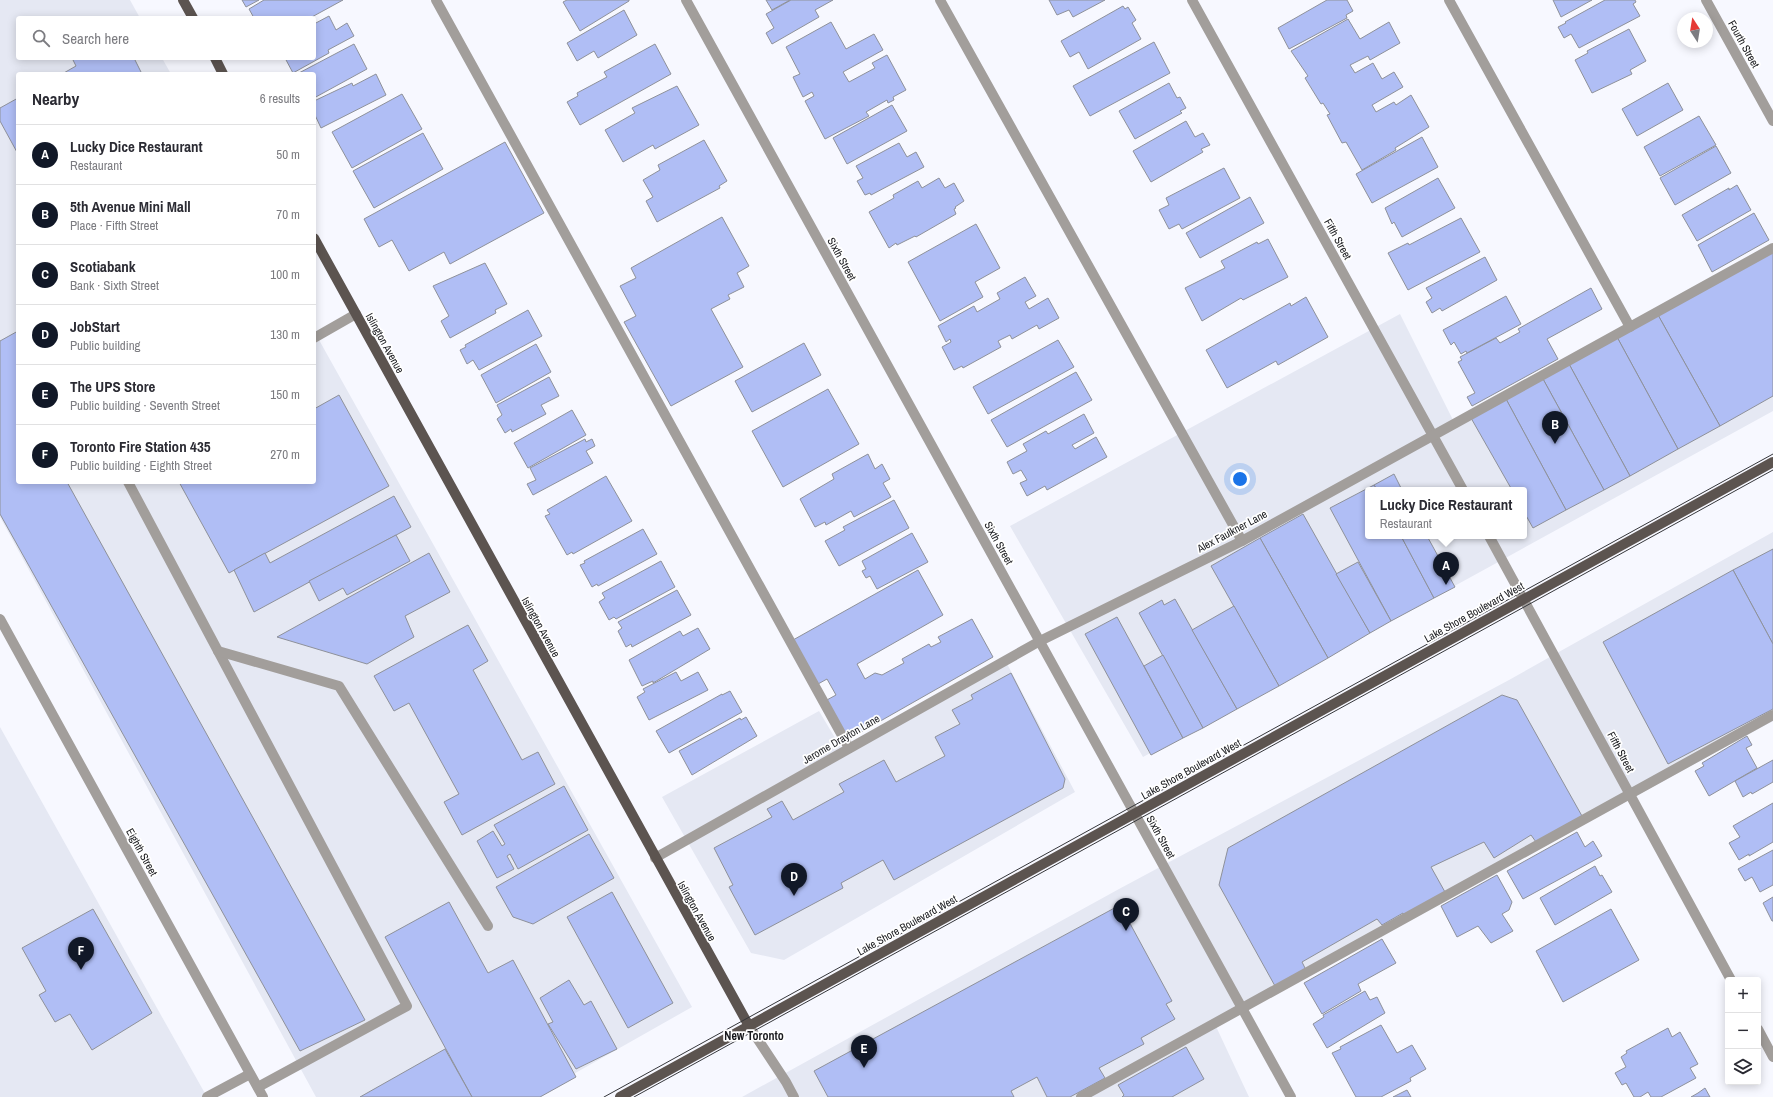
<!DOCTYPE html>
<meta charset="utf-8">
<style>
:root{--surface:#fff;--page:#f2f2f3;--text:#2b2b33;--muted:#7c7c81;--line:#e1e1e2;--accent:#111827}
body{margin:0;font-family:"Archivo Narrow",sans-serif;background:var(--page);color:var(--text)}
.controls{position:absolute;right:12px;bottom:12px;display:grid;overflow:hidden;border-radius:4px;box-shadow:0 2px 10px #0003}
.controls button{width:36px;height:36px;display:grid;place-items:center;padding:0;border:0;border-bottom:1px solid var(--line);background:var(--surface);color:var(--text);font:20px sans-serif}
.compass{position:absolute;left:1677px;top:12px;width:36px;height:36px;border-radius:50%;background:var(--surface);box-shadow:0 2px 10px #0003;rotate:348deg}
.you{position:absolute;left:1240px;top:479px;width:14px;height:14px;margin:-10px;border:3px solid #fff;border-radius:50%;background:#1a73e8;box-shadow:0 0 0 6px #1a73e833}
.badge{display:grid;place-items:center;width:26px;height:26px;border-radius:50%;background:var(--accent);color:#fff;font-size:13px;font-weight:700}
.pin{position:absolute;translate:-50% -33px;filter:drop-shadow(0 1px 2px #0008)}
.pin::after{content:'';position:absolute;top:21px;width:14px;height:12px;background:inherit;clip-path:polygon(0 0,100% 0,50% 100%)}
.popup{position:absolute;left:1365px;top:487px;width:162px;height:52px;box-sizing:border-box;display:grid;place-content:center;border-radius:4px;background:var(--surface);filter:drop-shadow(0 1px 3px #0005);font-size:13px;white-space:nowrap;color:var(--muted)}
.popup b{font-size:15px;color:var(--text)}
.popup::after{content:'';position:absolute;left:50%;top:100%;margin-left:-8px;border:8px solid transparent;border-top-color:var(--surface)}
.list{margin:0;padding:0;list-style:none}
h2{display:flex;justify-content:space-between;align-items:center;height:52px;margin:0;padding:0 16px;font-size:17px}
h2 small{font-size:13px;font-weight:400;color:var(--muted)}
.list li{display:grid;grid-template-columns:26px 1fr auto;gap:12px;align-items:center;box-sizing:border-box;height:60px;padding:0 16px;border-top:1px solid var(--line)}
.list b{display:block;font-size:15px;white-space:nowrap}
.list p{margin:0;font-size:13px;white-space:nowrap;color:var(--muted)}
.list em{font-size:13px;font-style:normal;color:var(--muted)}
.icon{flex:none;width:22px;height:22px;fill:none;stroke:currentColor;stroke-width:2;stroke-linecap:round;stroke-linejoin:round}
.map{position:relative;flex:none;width:1773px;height:1097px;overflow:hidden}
.search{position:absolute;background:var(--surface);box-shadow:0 2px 10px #0003;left:16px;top:16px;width:300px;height:44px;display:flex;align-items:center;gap:10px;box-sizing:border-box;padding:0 14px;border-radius:4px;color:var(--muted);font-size:15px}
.panel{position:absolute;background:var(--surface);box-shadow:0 2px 10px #0003;left:16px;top:72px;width:300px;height:412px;border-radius:4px}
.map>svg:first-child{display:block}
.built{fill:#e5e8f3;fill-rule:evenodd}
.building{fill:#b0bef5;stroke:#8e919a}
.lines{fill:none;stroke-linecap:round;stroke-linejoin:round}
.minor{stroke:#a29e9b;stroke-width:10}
.major{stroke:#5c5450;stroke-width:10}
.tram{stroke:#35363a;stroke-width:1}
.labels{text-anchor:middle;stroke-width:3.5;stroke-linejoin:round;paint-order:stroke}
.street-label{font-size:11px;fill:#18191d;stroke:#fff}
.neighbourhood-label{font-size:12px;font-weight:bold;fill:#18191d;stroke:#fff}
</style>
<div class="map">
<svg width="1773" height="1097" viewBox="0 0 1773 1097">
<rect width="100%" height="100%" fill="#f7f8ff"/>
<g class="built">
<path d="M0 0H130L140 18H18V58H162L171 74H18V482H314V331L692 1007 533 1097H316L0 517Z"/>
<path d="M1773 247V411L1143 757 1010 526 1400 314 1454 422ZM1368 490H1524V536H1368Z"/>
<path d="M1773 532V721L1603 814 1213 1020 1249 1097H742L1119 889 1509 680Z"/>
<path d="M1006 662 1075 792 784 960 751 953 662 797 819 711 844 753Z"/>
<path d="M0 727 162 1017 207 1097H0Z"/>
</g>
<g class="building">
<path d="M242 0H259L246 7Z"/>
<path d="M264 0H343L310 18H254L249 9Z"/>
<path d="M567 0H629V1L580 31 563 2Z"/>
<path d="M766 0H790L772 10Z"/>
<path d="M791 0H833L815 10 819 17 772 44 766 33 774 28 766 14Z"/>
<path d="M1049 0H1105L1073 17 1069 10 1057 15Z"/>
<path d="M1327 0H1347L1353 11 1346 15 1347 18 1289 49 1278 28Z"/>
<path d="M1553 0H1592L1561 17Z"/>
<path d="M1605 0H1635L1636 2 1633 4 1640 16 1579 48 1571 34 1564 38 1558 27 1566 23 1565 22Z"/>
<path d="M1123 6 1125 9 1128 7 1136 20 1132 23 1141 39 1088 69 1079 52 1070 57 1061 41Z"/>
<path d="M624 10 637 35 598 58 594 51 577 61 567 43Z"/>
<path d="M329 16 336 30 347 23 354 36 328 50 329 53 293 73 285 58H314V24Z"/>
<path d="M1348 19 1360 39 1389 22 1400 43 1370 60 1368 56 1350 65 1355 73 1373 63 1382 79 1394 72 1403 87 1372 105 1376 112 1394 102 1396 105 1411 95 1429 127 1395 148 1396 150 1362 170 1346 142 1342 143 1327 115 1330 114 1323 103 1321 104 1305 78 1308 76 1291 51Z"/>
<path d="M831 22 846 49 874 34 883 50 843 72 849 82 875 68 872 63 887 55 906 90 893 97 894 100 888 103 887 100 866 112 869 116 825 139 805 101 814 96 812 92 803 97 793 77 800 74 786 47Z"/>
<path d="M1629 29 1646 61 1630 70 1632 74 1592 93 1575 60 1588 53 1587 51Z"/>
<path d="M1154 42 1170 73 1090 116 1073 86Z"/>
<path d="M354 44 367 69 314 98V74H297Z"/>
<path d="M655 44 671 74 580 125 567 102 578 96 577 93 607 77 604 72Z"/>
<path d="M77 58H134L142 74H62L76 66 73 60Z"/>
<path d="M376 74 386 95 321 128 314 113V101L352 83 353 86Z"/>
<path d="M1169 83 1177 98 1180 97 1186 108 1180 111 1182 113 1135 139 1119 111Z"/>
<path d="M1668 83 1683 110 1637 136 1622 109Z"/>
<path d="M677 86 699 125 655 149 653 145 623 162 605 130 635 113 632 108Z"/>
<path d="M402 94 422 129 352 168 332 132Z"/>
<path d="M18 98V154L0 121V108Z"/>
<path d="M892 105 907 131 847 164 833 138Z"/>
<path d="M1699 116 1716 145 1660 176 1644 147Z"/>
<path d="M1186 121 1195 137 1203 133 1210 145 1201 149 1203 152 1151 182 1133 151Z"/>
<path d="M423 133 443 169 374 208 353 171Z"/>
<path d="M1422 137 1438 167 1372 203 1356 174Z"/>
<path d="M704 140 727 181 719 186 720 188 657 222 646 201 653 197 643 180 660 170 658 165Z"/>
<path d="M505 142 544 213 450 264 444 252 409 271 392 240 379 247 364 219Z"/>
<path d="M899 143 907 157 916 152 924 167 871 195 870 193 865 195 857 181 863 178 856 166Z"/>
<path d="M1716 146 1731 173 1675 205 1660 178Z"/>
<path d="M1224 168 1240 198 1182 229 1179 224 1169 229 1159 210 1169 205 1166 198Z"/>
<path d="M939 178 945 188 954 183 964 201 955 207 956 208 954 209 956 214 916 237 915 236 897 245 896 243 889 248 869 212 894 198 893 195 918 181 922 188Z"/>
<path d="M1438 178 1455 208 1402 237 1394 222 1392 224 1385 208Z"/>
<path d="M1737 185 1751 210 1697 241 1682 215 1729 188V190Z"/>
<path d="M1250 197 1264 223 1200 258 1186 233Z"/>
<path d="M1754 213 1769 240 1712 272 1698 245Z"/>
<path d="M722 217 749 266 737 273 744 287 728 295 730 299 711 309 743 367 671 406 624 322 636 316 620 286 636 278 631 268Z"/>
<path d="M1461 218 1480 252 1408 290 1388 253 1408 243 1409 245Z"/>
<path d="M976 224 1000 268 975 282 983 297 940 321 908 262Z"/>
<path d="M1268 239 1288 277 1243 300 1241 298 1202 321 1185 288 1225 268 1221 261 1257 242 1258 244Z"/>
<path d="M1773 252V396L1720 426 1658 315Z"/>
<path d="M1485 257 1497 280 1442 311 1440 308 1432 313 1426 302 1432 298 1426 288Z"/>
<path d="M485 263 507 304 495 310 496 313 450 338 441 321 449 316 433 286Z"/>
<path d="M1025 277 1036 296 1025 302 1029 309 1048 298 1059 318 1039 329 1037 325 1012 339 1010 335 998 341 1001 347 963 368 962 366 954 370 942 347 951 342 950 339 946 342 938 326 974 306 977 312 1000 299 997 293Z"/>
<path d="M1591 288 1602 309 1547 339 1558 359 1472 406 1467 397 1475 393 1458 362 1462 360 1460 357 1496 338 1500 343 1520 332 1518 329Z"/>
<path d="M1506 296 1521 324 1467 353 1466 351 1461 354 1454 342 1451 345 1443 330Z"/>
<path d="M1306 297 1328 337 1278 365 1276 361 1227 388 1206 350 1290 303 1291 306Z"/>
<path d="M528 310 542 336 479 370 473 360 467 364 460 350 466 347 465 345Z"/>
<path d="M1658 315 1720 426 1678 449 1617 337Z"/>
<path d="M18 331V482H67L365 1020 300 1051 0 514V341Z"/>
<path d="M1617 337 1678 449 1630 476 1569 364Z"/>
<path d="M1058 340 1074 367 988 414 973 387Z"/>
<path d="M804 343 821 375 752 412 735 381Z"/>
<path d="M536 344 551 372 496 403 481 375Z"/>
<path d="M1569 364 1630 476 1604 490 1543 379Z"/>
<path d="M1076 372 1092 400 1007 447 991 420Z"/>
<path d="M549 377 559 396 541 405 546 414 512 432 511 429 505 433 497 419 502 415 497 405Z"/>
<path d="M1543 379 1604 490 1566 510 1506 399Z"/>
<path d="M828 389 859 444 783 487 752 431Z"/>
<path d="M339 395 389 486 229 573 179 482H314V409Z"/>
<path d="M1506 399 1566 510 1533 528 1524 512V490H1512L1471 418Z"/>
<path d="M572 410 586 435 528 468 514 443Z"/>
<path d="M1084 414 1094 433 1072 445 1075 449 1096 437 1107 457 1047 490 1045 486 1027 496 1020 483 1027 480 1021 470 1013 474 1007 462 1027 451 1023 444 1046 431 1048 434Z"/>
<path d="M585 439 586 442 592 439 595 446 586 451 593 463 533 495 527 484 536 480 530 468Z"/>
<path d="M868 454 875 469 882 464 890 479 883 483 891 497 854 517 851 511 826 525 825 522 815 527 800 499 834 479 832 474Z"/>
<path d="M1394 474 1402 490H1377L1374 485Z"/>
<path d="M606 476 632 521 573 554 572 552 567 555 545 516 550 514 547 510Z"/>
<path d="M1374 485 1377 490H1368V536H1401L1434 598 1391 621 1330 508Z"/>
<path d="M394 496 411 527 254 612 234 570 265 553 270 563Z"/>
<path d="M894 500 909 528 839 566 825 541 845 530 843 527Z"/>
<path d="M1303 514 1370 633 1328 658 1260 538Z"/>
<path d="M643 529 657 554 598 586 597 584 592 587 580 565 585 563 584 561Z"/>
<path d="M912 533 928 562 877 589 870 576 866 578 862 571 866 569 862 561Z"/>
<path d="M396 535 410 561 347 595 343 588 319 601 309 581Z"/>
<path d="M1401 536H1427L1455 587 1434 598Z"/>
<path d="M1260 538 1328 658 1279 686 1211 566Z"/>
<path d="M1773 549V644L1733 570Z"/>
<path d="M429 553 450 592 405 616 414 637 367 664 277 637Z"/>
<path d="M661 561 675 587 616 619 614 617 609 620 599 602 605 598 602 593Z"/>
<path d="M1358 562 1391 621 1370 633 1336 574Z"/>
<path d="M918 570 943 615 857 664 865 679 875 673 882 675 904 663 902 659 929 644 931 647 941 642 938 637 972 619 993 657 847 740 825 701 836 695 827 679 818 684 793 640Z"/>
<path d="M1733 570 1773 644V709L1668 764 1603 642Z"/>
<path d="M677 590 691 615 632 647 631 644 626 647 618 631 622 628 618 622Z"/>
<path d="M1175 599 1237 709 1203 728 1139 613 1162 600 1164 605Z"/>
<path d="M1234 606 1279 686 1237 709 1192 630Z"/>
<path d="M1117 617 1183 738 1151 755 1085 634Z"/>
<path d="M468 625 488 661 473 670 522 760 538 752 555 784 462 835 444 802 459 794 409 703 394 711 374 676Z"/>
<path d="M698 628 710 649 653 683V681L642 686 629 660 680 631 683 636Z"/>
<path d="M1163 655 1203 728 1183 738 1144 666Z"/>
<path d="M676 672 681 681 698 672 708 690 649 720 637 697 645 692 643 689Z"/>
<path d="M1011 673 1065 779 1063 788 894 880 883 860 841 883 843 888 755 935 729 887 733 885 714 848 772 817 767 809 782 801 793 820 844 792 839 784 884 760 896 782 945 756 935 737 960 724 952 710 973 699 971 695Z"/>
<path d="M730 691 742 712 669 753 656 731 722 694V695Z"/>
<path d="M1502 695 1517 700 1582 816 1536 842 1531 835 1494 858 1484 842 1431 867 1445 892 1405 917 1403 913 1382 925 1377 919 1302 962 1306 970 1275 986 1219 885 1228 848Z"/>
<path d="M746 717 757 736 692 775 679 751 740 718 741 720Z"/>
<path d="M1747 736 1752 745 1746 748 1757 768 1709 796 1695 771 1704 766 1702 763Z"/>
<path d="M1773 760V782L1752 794 1751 792 1743 797 1735 781Z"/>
<path d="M564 786 588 830 518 869 510 854 507 856 514 869 497 878 477 841 493 831 502 846 505 844 494 825Z"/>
<path d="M1773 803V842L1749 856V854L1739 860 1729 843 1740 837 1733 826Z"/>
<path d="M1577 832 1585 847 1593 841 1602 856 1523 899 1507 871Z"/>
<path d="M589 834 614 878 533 924 513 917 496 887Z"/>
<path d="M1773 850V885L1760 892 1752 877 1745 881 1738 869Z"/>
<path d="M1595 866 1600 876 1602 875 1612 892 1555 925 1540 898Z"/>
<path d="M1497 875 1512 902 1509 910 1502 914 1513 931 1491 943 1478 926 1457 937 1441 906Z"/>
<path d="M612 892 673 1003 628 1028 567 917Z"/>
<path d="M1773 897V921H1772L1763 903Z"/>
<path d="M449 902 488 973 513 960 576 1077 540 1097H472L385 937Z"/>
<path d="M1120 905 1172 1001 1166 1004 1175 1019 1141 1038 1144 1044 1099 1068 1105 1078 1070 1097H1047L1037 1077 1011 1091 1014 1097H828L814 1071Z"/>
<path d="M93 909 152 1013 92 1050 70 1014 55 1022 39 995 46 991 22 948Z"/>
<path d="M1611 909 1639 960 1563 1002 1536 951Z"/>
<path d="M1382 939 1396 963 1358 984 1361 991 1322 1014 1304 983Z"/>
<path d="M569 980 584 1005 591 1001 617 1049 576 1069 548 1024 553 1022 540 998Z"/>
<path d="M1365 991 1370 1000 1377 997 1385 1013 1327 1048 1313 1024 1324 1017 1323 1015Z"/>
<path d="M1381 1025 1397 1053 1412 1045 1426 1069 1410 1078 1411 1081 1381 1097H1356L1332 1053 1341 1049 1340 1047Z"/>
<path d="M1668 1028 1672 1037 1680 1032 1698 1064 1690 1068 1696 1078 1661 1097H1651L1648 1092 1640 1097H1634L1626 1083 1622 1085 1615 1073 1626 1067 1621 1057 1627 1053 1626 1051Z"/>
<path d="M1186 1047 1204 1079 1172 1097H1122L1124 1095 1118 1085Z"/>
<path d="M445 1049 472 1097H360Z"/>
<path d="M1705 1088 1710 1097H1691L1698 1093Z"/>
<path d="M1407 1090 1411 1097H1393Z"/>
</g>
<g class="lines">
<g class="minor">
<path d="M436 0 849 748"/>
<path d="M686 0 1291 1097"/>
<path d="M940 0 1242 541"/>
<path d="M1192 0 1463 490"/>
<path d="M1449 0 1630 327"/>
<path d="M1706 0 1773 121"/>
<path d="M314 338 356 314"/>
<path d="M128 482 407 1006 258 1087"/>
<path d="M1489 536 1731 980"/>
<path d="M0 619 263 1097"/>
<path d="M218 651 339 686 488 926"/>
<path d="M655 858 1040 641 1242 541 1773 248"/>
<path d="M749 1026 786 1082 794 1097"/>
<path d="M1758 1029 1773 1057"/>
<path d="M207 1097 250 1074"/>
<path d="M1081 1097 1773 715"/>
</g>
<g class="major">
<path d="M183 0 193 18"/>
<path d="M215 58 223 74"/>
<path d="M314 238 749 1026"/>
<path d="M620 1097 1773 462"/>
</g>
<g class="tram">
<path d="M604 1097 1773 454"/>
<path d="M634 1097 1773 470"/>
</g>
</g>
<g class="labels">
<g class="street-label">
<text transform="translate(1744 44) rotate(61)" y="4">Fourth Street</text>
<text transform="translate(1338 239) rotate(61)" y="4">Fifth Street</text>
<text transform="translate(842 259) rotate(61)" y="4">Sixth Street</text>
<text transform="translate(385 343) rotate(61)" y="4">Islington Avenue</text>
<text transform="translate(1232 531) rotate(-28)" y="4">Alex Faulkner Lane</text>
<text transform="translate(999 543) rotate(61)" y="4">Sixth Street</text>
<text transform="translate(1474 612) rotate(-29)" y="4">Lake Shore Boulevard West</text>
<text transform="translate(541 627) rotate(61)" y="4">Islington Avenue</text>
<text transform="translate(841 739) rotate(-30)" y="4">Jerome Drayton Lane</text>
<text transform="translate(1621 752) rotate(62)" y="4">Fifth Street</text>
<text transform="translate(1191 769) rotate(-29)" y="4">Lake Shore Boulevard West</text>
<text transform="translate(1161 837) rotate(61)" y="4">Sixth Street</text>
<text transform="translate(142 852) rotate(61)" y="4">Eighth Street</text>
<text transform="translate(697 911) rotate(61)" y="4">Islington Avenue</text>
<text transform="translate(907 925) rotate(-29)" y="4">Lake Shore Boulevard West</text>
</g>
<g class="neighbourhood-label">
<text x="754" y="1040">New Toronto</text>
</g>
</g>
</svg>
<div class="controls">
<button>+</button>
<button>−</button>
<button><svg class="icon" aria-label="layers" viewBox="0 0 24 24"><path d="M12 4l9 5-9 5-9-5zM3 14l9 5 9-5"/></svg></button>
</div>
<svg class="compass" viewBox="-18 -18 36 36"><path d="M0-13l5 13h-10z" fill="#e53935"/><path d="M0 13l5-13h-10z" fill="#7c7c81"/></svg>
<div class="you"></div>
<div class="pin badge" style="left:1446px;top:585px">A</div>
<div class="popup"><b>Lucky Dice Restaurant</b>Restaurant</div>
<div class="pin badge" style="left:1555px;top:444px">B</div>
<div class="pin badge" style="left:1126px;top:931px">C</div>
<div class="pin badge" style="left:794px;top:896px">D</div>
<div class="pin badge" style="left:864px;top:1068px">E</div>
<div class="pin badge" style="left:81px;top:970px">F</div>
<div class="search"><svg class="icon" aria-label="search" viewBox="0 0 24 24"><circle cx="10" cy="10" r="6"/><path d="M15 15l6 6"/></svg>Search here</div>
<section class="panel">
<h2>Nearby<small>6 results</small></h2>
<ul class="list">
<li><span class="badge">A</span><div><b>Lucky Dice Restaurant</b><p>Restaurant</p></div><em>50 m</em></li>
<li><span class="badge">B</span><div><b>5th Avenue Mini Mall</b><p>Place · Fifth Street</p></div><em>70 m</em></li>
<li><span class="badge">C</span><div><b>Scotiabank</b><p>Bank · Sixth Street</p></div><em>100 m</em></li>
<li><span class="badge">D</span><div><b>JobStart</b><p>Public building</p></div><em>130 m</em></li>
<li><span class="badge">E</span><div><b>The UPS Store</b><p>Public building · Seventh Street</p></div><em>150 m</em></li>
<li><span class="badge">F</span><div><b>Toronto Fire Station 435</b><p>Public building · Eighth Street</p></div><em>270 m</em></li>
</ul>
</section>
</div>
